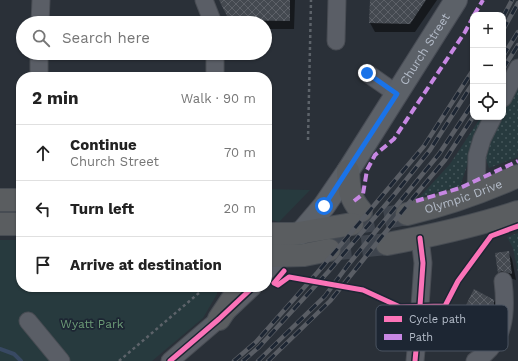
<!DOCTYPE html>
<meta charset="utf-8">
<style>
:root{--surface:#fff;--page:#f2f2f2;--text:#222;--muted:#767676;--line:#e0e0e0}
body{margin:0;font-family:"Work Sans",sans-serif;background:var(--page);color:var(--text)}
.controls{position:absolute;right:12px;top:12px;display:grid;overflow:hidden;border-radius:8px;box-shadow:0 1px 3px #0004}
.controls button{width:36px;height:36px;display:grid;place-items:center;padding:0;border:0;border-bottom:1px solid var(--line);background:var(--surface);color:var(--text);font:20px sans-serif}
.stop{position:absolute;width:12px;height:12px;margin:-9px;border:3px solid #1a73e8;border-radius:50%;background:#fff}
.stop.end{background:#1a73e8;border-color:#fff;box-shadow:0 1px 4px #0008}
.list{margin:0;padding:0;list-style:none}
h2{display:flex;justify-content:space-between;align-items:center;height:52px;margin:0;padding:0 16px;font-size:17px}
h2 small{font-size:13px;font-weight:400;color:var(--muted)}
.list li{display:grid;grid-template-columns:26px 1fr auto;gap:12px;align-items:center;box-sizing:border-box;height:56px;padding:0 16px;border-top:1px solid var(--line)}
.list b{display:block;font-size:15px;white-space:nowrap}
.list p{margin:0;font-size:13px;white-space:nowrap;color:var(--muted)}
.list em{font-size:13px;font-style:normal;color:var(--muted)}
.icon{flex:none;width:22px;height:22px;fill:none;stroke:currentColor;stroke-width:2;stroke-linecap:round;stroke-linejoin:round}
.map{position:relative;flex:none;width:518px;height:361px;overflow:hidden}
.search{position:absolute;background:var(--surface);box-shadow:0 1px 3px #0004;left:16px;top:16px;width:256px;height:44px;display:flex;align-items:center;gap:10px;box-sizing:border-box;padding:0 14px;border-radius:22px;color:var(--muted);font-size:15px}
.panel{position:absolute;background:var(--surface);box-shadow:0 1px 3px #0004;left:16px;top:72px;width:256px;height:220px;border-radius:16px}
.map>svg:first-child{display:block}
.grass{fill:url(#grass-dots)}
.park{fill:#273a3e}
.shadow{fill:#0007}
.lines{fill:none;stroke-linecap:round;stroke-linejoin:round}
.stream{stroke:#384963;stroke-width:4}
.building{fill:url(#building-cross-hatch)}
.highway-tunnel{stroke:#3f454e;stroke-width:22;stroke-dasharray:22 11;stroke-linecap:butt}
.minor-casing{stroke:#484c53;stroke-width:19}
.major-casing{stroke:#484c55;stroke-width:24}
.highway-casing{stroke:#474c53;stroke-width:24}
.path{stroke:#5d636a;stroke-width:2.5;stroke-dasharray:3 3;stroke-linecap:butt}
.minor{stroke:#5a5e66;stroke-width:17}
.major{stroke:#5c6168;stroke-width:22}
.highway{stroke:#5a5d60;stroke-width:22}
.rail-casing{stroke:#595d64;stroke-width:4.5}
.rail{stroke:#1d2633;stroke-width:3;stroke-dasharray:9;stroke-linecap:butt}
.quiet{stroke:#c787e3;stroke-width:4;stroke-dasharray:8 4;stroke-linecap:butt}
.cycleway-casing{stroke:#1d2633;stroke-width:8}
.cycleway{stroke:#fb73b8;stroke-width:5}
.route{stroke:#1a73e8;stroke-width:5}
.labels{text-anchor:middle;stroke-width:3.5;stroke-linejoin:round;paint-order:stroke}
.street-label{font-size:12px;fill:#b4bcc9;stroke:#1d2633}
.park-label{font-size:12px;fill:#6b9a76;stroke:#1d2633}
.key{fill:#1d2633;stroke:#4a5360;stroke-width:1}
.key-label{font-size:11px;fill:#b4bcc9}
</style>
<div class="map">
<svg width="518" height="361" viewBox="0 0 518 361">
<defs>
<pattern id="grass-dots" width="8" height="8" patternUnits="userSpaceOnUse"><rect width="8" height="8" fill="#273a3e"/><path d="M2 2h.1M6 6h.1" fill="none" stroke="#445559" stroke-width="1.8" stroke-linecap="round"/></pattern>
<pattern id="building-cross-hatch" width="8" height="8" patternUnits="userSpaceOnUse"><rect width="8" height="8" fill="#444950"/><path d="M0 0l8 8M0 8l8-8" fill="none" stroke="#5d6168"/></pattern>
</defs>
<rect width="100%" height="100%" fill="#2a3038"/>
<g class="grass">
<path d="M518 75V153L517 154 518 157 489 168 485 156 498 117H503V106Z"/>
<path d="M481 117H484L460 186 427 195 416 201 450 164Z"/>
<path d="M518 233V273L513 248 507 237Z"/>
</g>
<g class="park">
<path d="M267 189 310 190 279 222 267 219Z"/>
<path d="M0 240H21V287H217V294L203 318 152 361H0Z"/>
</g>
<g class="shadow">
<path d="M222 0H295L294 29H265V23H232L222 5Z"/>
<path d="M370 0H437L415 32H375L370 23Z"/>
<path d="M508 252 512 259 516 280 507 277 503 279 499 272Z"/>
<path d="M494 301 498 308 497 318 484 311 478 321 469 316 465 309Z"/>
</g>
<g class="lines">
<path class="stream" d="M0 349 14 354 21 361"/>
</g>
<g class="building">
<path d="M219 0H290V21L229 20Z"/>
<path d="M370 0H426L410 24 369 23Z"/>
<path d="M509 251 512 274 502 271 498 273 495 253Z"/>
<path d="M474 289 494 300V313L480 305 474 315 464 309Z"/>
</g>
<g class="lines">
<g class="highway-tunnel">
<path d="M352 224 407 214"/>
<path d="M329 250 387 244"/>
</g>
<g class="minor-casing">
<g id="minor">
<path d="M204 0 213 23"/>
<path d="M40 23 41 0"/>
<path d="M336 41 337 0"/>
<path d="M367 73 397 94"/>
<path d="M39 77V53"/>
<path d="M215 77V53"/>
<path d="M503 98 518 68"/>
<path d="M476 194 477 156 482 139 493 117"/>
<path d="M267 271 281 256"/>
<path d="M28 321 61 361"/>
<path d="M170 361 219 319 253 287"/>
<path d="M415 361 420 306 423 263 420 238"/>
<path d="M475 361C505 343 507 313 503 281"/>
</g>
</g>
<g class="major-casing">
<g id="major">
<path id="s1" d="M301 233 324 206 348 171 456 0"/>
</g>
</g>
<g class="highway-casing">
<g id="highway">
<path d="M348 171C349 188 349 197 361 211"/>
<path d="M0 200H21"/>
<path id="s2" d="M407 214C446 205 482 192 518 176"/>
<path d="M0 224H21"/>
<path d="M267 234H293L352 224"/>
<path d="M387 244C431 236 475 226 518 212"/>
<path d="M267 256 304 255 329 250"/>
<path d="M219 319 237 292 239 287"/>
</g>
</g>
<g class="path">
<path d="M308 140 311 0"/>
<path d="M284 271 289 277 278 285 274 283Z"/>
<path d="M119 361 206 287"/>
</g>
<use href="#minor" class="minor"/>
<use href="#major" class="major"/>
<use href="#highway" class="highway"/>
<g class="rail-casing">
<g id="rail">
<path d="M503 17 512 0"/>
<path d="M503 30 518 3"/>
<path d="M503 56 518 32"/>
<path d="M503 69 518 45"/>
<path d="M234 361 256 342 317 273 424 146 473 70"/>
<path d="M243 361 259 347 328 272 394 195 430 150 473 83"/>
<path d="M258 361 325 296 348 265 439 154 473 103"/>
<path d="M268 361 330 301 413 198 445 160 473 117"/>
</g>
</g>
<use href="#rail" class="rail"/>
<g class="quiet">
<path d="M474 15 483 0"/>
<path d="M354 201 363 194 367 170 375 155 394 139 465 32 473 17"/>
<path d="M416 201 460 188 518 161"/>
</g>
<g class="cycleway-casing">
<g id="cycleway">
<path d="M284 271 274 283 278 285 289 277 363 290 400 307 445 306 458 281 491 236 518 226"/>
<path d="M170 361 219 319 253 287"/>
<path d="M415 361 420 306 423 263 420 238"/>
</g>
</g>
<use href="#cycleway" class="cycleway"/>
</g>
<g class="lines">
<path class="route" d="M324 206 397 94 367 73"/>
</g>
<g class="labels">
<g class="street-label">
<text dy="4" stroke="none"><textPath href="#s1" startOffset="222">Church Street</textPath></text>
<text dy="4" stroke="none"><textPath href="#s2" startOffset="59">Olympic Drive</textPath></text>
</g>
<g class="park-label">
<text x="92" y="328">Wyatt Park</text>
</g>
</g>
<rect x="376" y="305" width="132" height="46" rx="6" class="key"/>
<rect x="384" y="316" width="18" height="6" fill="#fb73b8"/>
<rect x="384" y="334" width="18" height="6" fill="#c787e3"/>
<g class="key-label">
<text x="409" y="323">Cycle path</text>
<text x="409" y="341">Path</text>
</g>
</svg>
<div class="controls">
<button>+</button>
<button>−</button>
<button><svg class="icon" aria-label="locate" viewBox="0 0 24 24"><circle cx="12" cy="12" r="6"/><path d="M12 2v4M12 18v4M2 12h4M18 12h4"/></svg></button>
</div>
<div class="stop" style="left:324px;top:206px"></div>
<div class="stop end" style="left:367px;top:73px"></div>
<div class="search"><svg class="icon" aria-label="search" viewBox="0 0 24 24"><circle cx="10" cy="10" r="6"/><path d="M15 15l6 6"/></svg>Search here</div>
<section class="panel">
<h2>2 min<small>Walk · 90 m</small></h2>
<ul class="list">
<li><svg class="icon" aria-label="ahead" viewBox="0 0 24 24"><path d="M12 20V5M6 11l6-6 6 6"/></svg><div><b>Continue</b><p>Church Street</p></div><em>70 m</em></li>
<li><svg class="icon" aria-label="left" viewBox="0 0 24 24"><path d="M17 20v-9H6M10 6l-5 5 5 5"/></svg><div><b>Turn left</b></div><em>20 m</em></li>
<li><svg class="icon" aria-label="arrive" viewBox="0 0 24 24"><path d="M6 21V4h12l-3 4 3 4H6"/></svg><div><b>Arrive at destination</b></div></li>
</ul>
</section>
</div>
